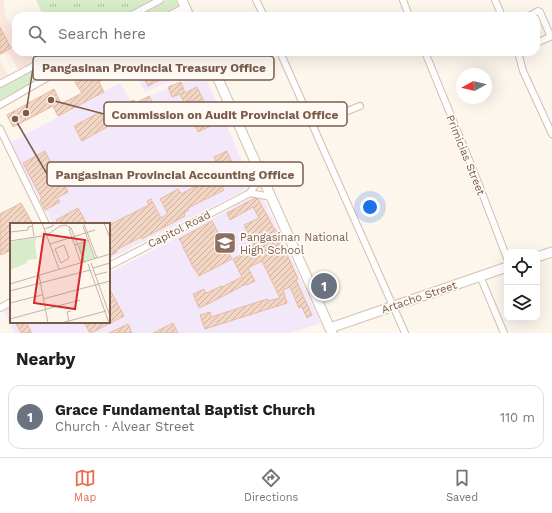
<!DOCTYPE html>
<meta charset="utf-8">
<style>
:root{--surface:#fff;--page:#f2f2f2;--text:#202124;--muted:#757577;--line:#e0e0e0;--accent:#e76f51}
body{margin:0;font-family:"Work Sans",sans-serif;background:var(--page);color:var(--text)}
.controls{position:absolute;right:12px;bottom:12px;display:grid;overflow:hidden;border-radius:8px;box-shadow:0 4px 16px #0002}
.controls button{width:36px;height:36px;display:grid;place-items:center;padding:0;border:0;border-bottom:1px solid var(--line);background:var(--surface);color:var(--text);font:20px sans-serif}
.compass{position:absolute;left:456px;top:68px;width:36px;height:36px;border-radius:50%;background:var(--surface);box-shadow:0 4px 16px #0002;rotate:262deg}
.you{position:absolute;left:370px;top:207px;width:14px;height:14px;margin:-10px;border:3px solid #fff;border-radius:50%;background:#1a73e8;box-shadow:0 0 0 6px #1a73e833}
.badge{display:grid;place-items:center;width:26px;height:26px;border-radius:50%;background:var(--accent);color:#fff;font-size:13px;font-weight:700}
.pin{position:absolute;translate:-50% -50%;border:2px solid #fff;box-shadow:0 1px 4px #0006}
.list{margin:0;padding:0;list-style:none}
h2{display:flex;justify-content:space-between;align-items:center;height:52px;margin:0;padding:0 16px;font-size:17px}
h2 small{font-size:13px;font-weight:400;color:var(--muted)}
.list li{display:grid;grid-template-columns:26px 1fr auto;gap:12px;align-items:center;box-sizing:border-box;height:64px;margin:0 8px 8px;padding:0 8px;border:1px solid var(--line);border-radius:12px}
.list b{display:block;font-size:15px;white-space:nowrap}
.list p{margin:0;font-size:13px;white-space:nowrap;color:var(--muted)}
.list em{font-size:13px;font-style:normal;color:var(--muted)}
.icon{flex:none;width:22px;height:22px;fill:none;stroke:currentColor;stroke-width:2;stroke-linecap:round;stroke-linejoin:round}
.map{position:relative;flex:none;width:552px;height:333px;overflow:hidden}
.search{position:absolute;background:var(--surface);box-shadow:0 4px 16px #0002;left:12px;right:12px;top:12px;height:44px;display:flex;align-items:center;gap:10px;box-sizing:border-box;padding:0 14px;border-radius:12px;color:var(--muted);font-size:15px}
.sheet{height:124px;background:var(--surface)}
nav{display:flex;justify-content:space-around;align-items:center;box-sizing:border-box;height:56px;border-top:1px solid var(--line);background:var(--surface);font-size:11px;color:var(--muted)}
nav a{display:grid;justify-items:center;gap:2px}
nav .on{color:var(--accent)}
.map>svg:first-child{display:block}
.commercial{fill:#fde8e0}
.education{fill:#f3e8fa}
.grass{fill:#d8ecc9}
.park{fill:url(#park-tufts)}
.building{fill:url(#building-hatch);stroke:#e6bba3}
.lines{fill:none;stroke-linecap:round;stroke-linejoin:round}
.street-casing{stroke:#d1beb0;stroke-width:8}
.secondary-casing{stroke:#d6c0b0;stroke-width:11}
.street{stroke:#fff;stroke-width:6}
.secondary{stroke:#fff;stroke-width:9}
.labels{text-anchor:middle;stroke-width:3.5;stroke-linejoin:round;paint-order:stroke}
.street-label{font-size:11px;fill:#7a5c4d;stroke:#fffaf3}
.education-label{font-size:11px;fill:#785e54;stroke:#fffaf3;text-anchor:start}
.inset-road{fill:none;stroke:#c5b3a7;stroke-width:1}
.view{fill:#d62828;fill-opacity:0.15;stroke:#d62828;stroke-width:2}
.inset-edge{fill:none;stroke:#7a5c4d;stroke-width:2}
.leader{fill:none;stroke:#7a5c4d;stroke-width:1.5}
.callout-dot{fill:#7a5c4d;stroke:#fffaf3;stroke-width:1.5}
.callout{fill:#fffaf3;stroke:#7a5c4d;stroke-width:1.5}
.callout-label{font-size:12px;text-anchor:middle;font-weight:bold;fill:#7a5c4d}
</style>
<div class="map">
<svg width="552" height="333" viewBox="0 0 552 333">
<defs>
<pattern id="park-tufts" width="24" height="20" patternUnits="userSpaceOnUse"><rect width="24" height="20" fill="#d8ecc9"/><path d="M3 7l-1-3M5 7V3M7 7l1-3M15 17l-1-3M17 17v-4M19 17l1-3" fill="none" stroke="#b4c2a5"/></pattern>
<pattern id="building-hatch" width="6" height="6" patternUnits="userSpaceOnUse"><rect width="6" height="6" fill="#f3d5c3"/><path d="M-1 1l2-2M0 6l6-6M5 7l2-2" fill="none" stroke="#cab0a1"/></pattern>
</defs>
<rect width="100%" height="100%" fill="#fdf6ec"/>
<path class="commercial" d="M0 0H4L5 15 13 30 16 33V52H36L37 58 34 61 18 69 10 55 6 53 3 54 1 55 0 58 1 62 8 75 0 79Z"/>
<g class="education">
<path d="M126 52H200L207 66 145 92Z"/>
<path d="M204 74 253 186 109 259V224H53L10 143 120 83 132 103Z"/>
<path d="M252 194 263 198 321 323 291 333H14L3 308 11 304V322H109V273L223 213Z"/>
</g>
<g class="grass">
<path d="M166 0H176L178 6 158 16H134Z"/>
<path d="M63 52H88L54 69 49 59Z"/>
<path d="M42 65 47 75 0 100V87Z"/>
</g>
<path class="park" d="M36 0H154L123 16H43Z"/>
<g class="building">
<path d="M0 27 11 48 0 54Z"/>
<path d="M132 52H159L144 60 151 75 165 69 168 77 158 81 148 86 140 71 125 80 119 69 136 60Z"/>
<path d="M113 61 117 69 102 77 103 79 99 82 104 92 58 116 53 106 13 127 7 115 54 89 61 104 82 93 75 82 89 74 88 72 95 68 96 70Z"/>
<path d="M181 82 185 93 197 87 215 124 198 132 194 123 201 120 192 100 184 103 180 94 172 97 168 87Z"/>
<path d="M149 96 154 105 121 122 114 110 134 100 136 103Z"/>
<path d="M100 112 107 127 82 141 74 126Z"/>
<path d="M45 151 51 163 53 162 68 192 57 198 60 202 45 210 40 200 42 199 23 163Z"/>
<path d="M227 151 239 179 222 187 224 190 188 208 189 210 184 213 185 216 142 239 141 237 116 250 117 252 109 256V237L112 236 109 230V225L149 205 147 201 151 199 161 218 168 214 160 199 178 189 181 194 207 180 209 184 214 185 224 180 214 157Z"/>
<path d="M255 198 258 199 275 230H276L298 279 296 280 312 315 307 318 302 307 299 308 290 287 283 290 287 303 205 329 200 315 210 312 211 317 267 299 268 301 280 298 262 261 248 268 255 281 247 285 246 284 210 303 199 308 193 294 204 289 206 293 222 286V287L242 277 233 259 243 254 242 252 254 245 244 225 259 218 253 207 230 220 227 213Z"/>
<path d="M21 203 33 224H11V250L1 255 0 252V214Z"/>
<path d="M78 208 87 224H58L56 220Z"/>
<path d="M212 221 232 259 199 276 195 269H194L183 247H184L179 239Z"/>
<path d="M109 288 124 316 91 333H90L84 322H109Z"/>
<path d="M15 322H26L32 333H21Z"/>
<path d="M173 323 178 333H153Z"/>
<path d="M128 324 132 333H109Z"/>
</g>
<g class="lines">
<g class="street-casing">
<g id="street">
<path d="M256 0 264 16"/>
<path d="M403 0 409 16"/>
<path d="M495 0 502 16"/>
<path d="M130 16 160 0"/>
<path d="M168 16 185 7"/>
<path d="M529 16 538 11 540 12 550 35V37L536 43"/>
<path d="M280 52 405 333"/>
<path d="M425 52 474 172 507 258"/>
<path d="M518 52 523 71 552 134"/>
<path d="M0 84 60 52"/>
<path d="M0 105 52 75 98 52"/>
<path d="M313 125 360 106"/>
<path d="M0 129 46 224"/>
<path d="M250 193 271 197"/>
<path d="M109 266 250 193 261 176"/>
<path d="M480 276 504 333"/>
<path d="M0 308 11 302"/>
</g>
</g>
<g class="secondary-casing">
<g id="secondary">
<path d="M182 0 189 16"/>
<path d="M206 52 332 333"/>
<path d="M537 257 552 252"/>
<path d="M330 328 507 267"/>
</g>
</g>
<use href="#street" class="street"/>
<use href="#secondary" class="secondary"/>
</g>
<defs>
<g id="school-square" transform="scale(1.15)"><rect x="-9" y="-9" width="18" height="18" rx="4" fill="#8d6e63" stroke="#fffaf3"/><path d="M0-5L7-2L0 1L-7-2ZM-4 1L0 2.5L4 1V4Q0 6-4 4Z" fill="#fff"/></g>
</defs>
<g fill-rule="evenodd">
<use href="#school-square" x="225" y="243"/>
</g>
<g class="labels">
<g class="street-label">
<text transform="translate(466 155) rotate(68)" y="4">Primicias Street</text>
<text transform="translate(179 229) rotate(-27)" y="4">Capitol Road</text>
<text transform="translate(419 297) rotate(-19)" y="4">Artacho Street</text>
</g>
<g class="education-label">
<text x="240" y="241">Pangasinan National<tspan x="240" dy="13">High School</tspan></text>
</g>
</g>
<g transform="translate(10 223)">
<rect width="100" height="100" fill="#fdf6ec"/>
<path d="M27 14 25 20 27 36 17 37V40L0 47V19Z" fill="#d8ecc9"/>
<path d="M78 18 84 35 73 39 68 22Z" fill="#d8ecc9"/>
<path class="inset-road" d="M22 0 24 13M32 0 49 46M94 0 100 15M74 1 87 35M73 3 85 36M61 5 75 40M34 6 43 3V0M59 6 71 40M0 9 18 7V4L23 3M37 12 50 3 56 2 61 6 59 3M0 18 32 13M40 21 85 7M54 22 59 35 51 40 45 26ZM65 22 79 17M81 40 100 93M78 41 99 100M83 45 100 40M29 52 38 100M85 52 97 49M0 61 100 31M0 68 80 47M33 76 100 58M0 80 32 72M0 96 70 77M59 98 57 89 61 88M51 100 96 88"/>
<path class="view" d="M34 11 75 17 65 86 24 80Z"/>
<rect width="100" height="100" class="inset-edge"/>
</g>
<path class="leader" d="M26 113L33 68M51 100L104 114M15 119L47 174"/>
<g class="callout-dot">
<circle cx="26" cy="113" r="4"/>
<circle cx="51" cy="100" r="4"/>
<circle cx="15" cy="119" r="4"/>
</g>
<g class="callout">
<rect x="33" y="56" width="241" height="24" rx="4"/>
<rect x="104" y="102" width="243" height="24" rx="4"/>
<rect x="47" y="162" width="256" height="24" rx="4"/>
</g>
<g class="callout-label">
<text x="154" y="72">Pangasinan Provincial Treasury Office</text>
<text x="225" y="119">Commission on Audit Provincial Office</text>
<text x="175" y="179">Pangasinan Provincial Accounting Office</text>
</g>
</svg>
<div class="controls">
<button><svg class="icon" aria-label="locate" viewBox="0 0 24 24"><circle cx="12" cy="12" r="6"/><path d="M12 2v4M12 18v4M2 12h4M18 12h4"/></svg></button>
<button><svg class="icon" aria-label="layers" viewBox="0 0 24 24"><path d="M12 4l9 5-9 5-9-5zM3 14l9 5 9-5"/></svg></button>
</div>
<svg class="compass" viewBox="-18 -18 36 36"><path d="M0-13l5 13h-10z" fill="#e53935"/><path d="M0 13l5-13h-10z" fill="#757577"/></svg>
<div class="you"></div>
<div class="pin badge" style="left:324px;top:286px;background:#6b7280">1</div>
<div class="search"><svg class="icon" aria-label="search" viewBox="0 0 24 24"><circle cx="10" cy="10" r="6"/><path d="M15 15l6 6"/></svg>Search here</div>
</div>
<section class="sheet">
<h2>Nearby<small></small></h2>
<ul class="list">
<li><span class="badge" style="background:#6b7280">1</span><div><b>Grace Fundamental Baptist Church</b><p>Church · Alvear Street</p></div><em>110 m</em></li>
</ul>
</section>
<nav>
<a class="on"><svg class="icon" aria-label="map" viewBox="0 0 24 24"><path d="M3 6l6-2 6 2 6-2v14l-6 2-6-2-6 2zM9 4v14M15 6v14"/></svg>Map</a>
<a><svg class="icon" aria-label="directions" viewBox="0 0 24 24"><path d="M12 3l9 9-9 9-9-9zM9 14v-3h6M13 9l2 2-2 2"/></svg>Directions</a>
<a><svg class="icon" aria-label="saved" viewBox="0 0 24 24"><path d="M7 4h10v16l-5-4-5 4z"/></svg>Saved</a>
</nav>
